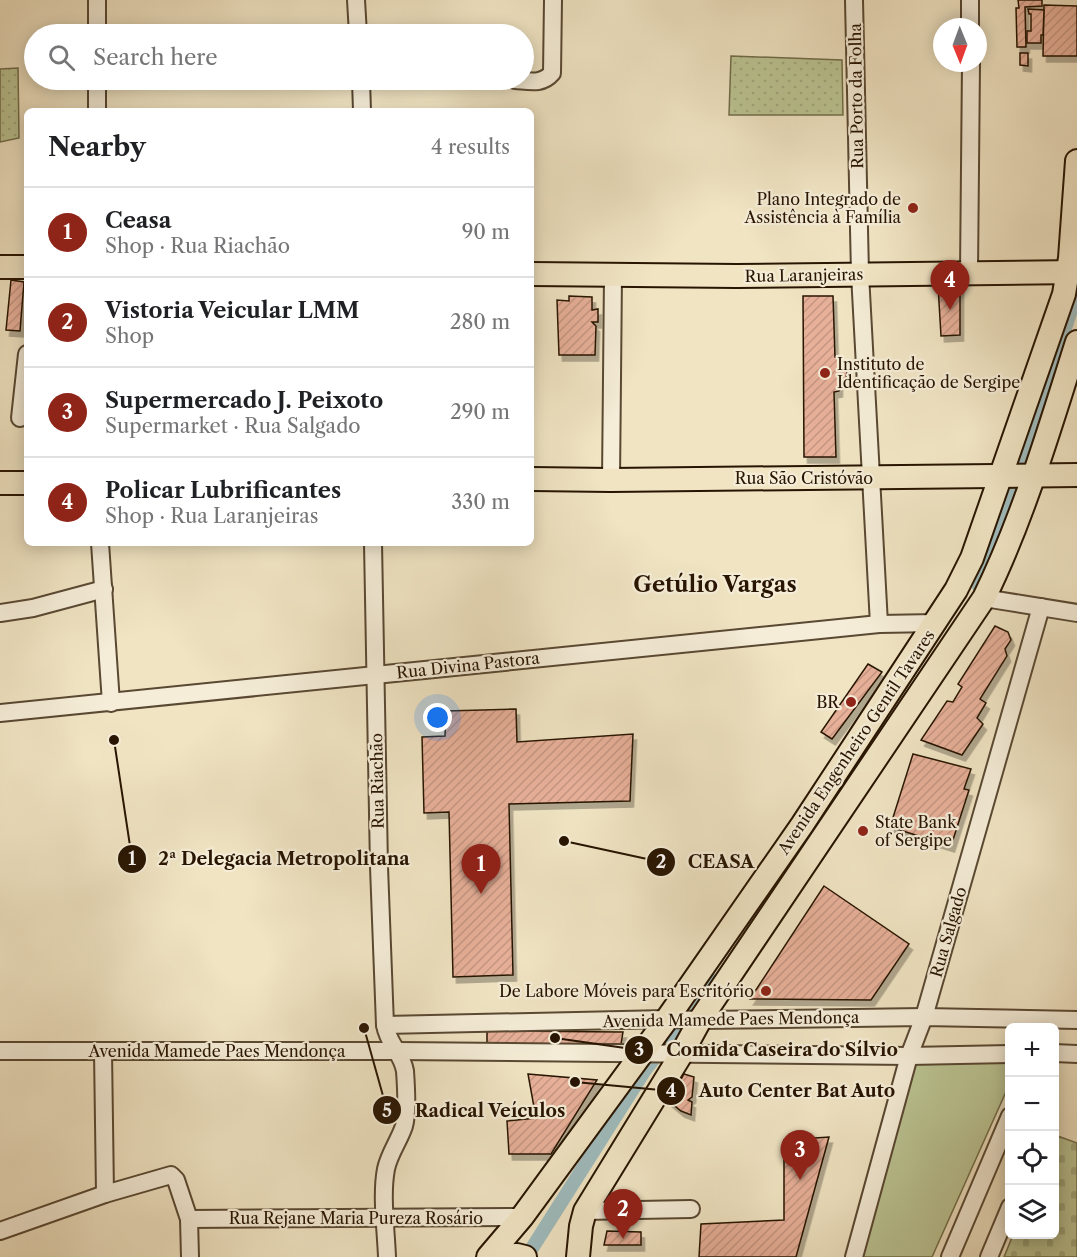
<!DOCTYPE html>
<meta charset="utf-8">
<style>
:root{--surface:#fff;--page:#f6f6f6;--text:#202124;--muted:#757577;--line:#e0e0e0;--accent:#8f2418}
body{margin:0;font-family:"Libre Caslon Text",serif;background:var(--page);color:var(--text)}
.controls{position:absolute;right:18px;bottom:18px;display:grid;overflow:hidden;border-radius:9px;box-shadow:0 3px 15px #0003}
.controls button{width:54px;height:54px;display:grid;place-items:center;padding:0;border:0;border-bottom:2px solid var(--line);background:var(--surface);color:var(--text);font:30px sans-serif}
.compass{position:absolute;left:933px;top:18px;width:54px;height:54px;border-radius:50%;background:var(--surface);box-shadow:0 3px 15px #0003;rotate:179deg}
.you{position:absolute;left:438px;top:718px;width:21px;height:21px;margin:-15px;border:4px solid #fff;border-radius:50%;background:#1a73e8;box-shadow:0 0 0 9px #1a73e833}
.badge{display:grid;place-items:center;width:39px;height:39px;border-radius:50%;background:var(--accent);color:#fff;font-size:20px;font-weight:700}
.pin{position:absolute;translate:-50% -50px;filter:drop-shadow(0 2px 3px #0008)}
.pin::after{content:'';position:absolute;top:32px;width:21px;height:18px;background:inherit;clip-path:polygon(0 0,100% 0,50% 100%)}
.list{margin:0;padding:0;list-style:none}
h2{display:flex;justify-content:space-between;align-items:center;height:78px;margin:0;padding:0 24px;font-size:26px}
h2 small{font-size:20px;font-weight:400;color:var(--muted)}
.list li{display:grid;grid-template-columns:39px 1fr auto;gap:18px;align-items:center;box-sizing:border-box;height:90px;padding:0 24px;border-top:2px solid var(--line)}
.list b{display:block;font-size:22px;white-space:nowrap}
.list p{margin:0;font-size:20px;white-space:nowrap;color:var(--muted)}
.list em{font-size:20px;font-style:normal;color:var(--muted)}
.icon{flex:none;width:33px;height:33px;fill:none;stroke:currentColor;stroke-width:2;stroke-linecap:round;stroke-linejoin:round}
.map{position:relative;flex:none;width:1077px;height:1257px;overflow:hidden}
.search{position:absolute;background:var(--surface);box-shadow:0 3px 15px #0003;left:24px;top:24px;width:510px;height:66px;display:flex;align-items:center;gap:15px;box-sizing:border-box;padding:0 21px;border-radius:33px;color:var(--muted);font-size:22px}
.panel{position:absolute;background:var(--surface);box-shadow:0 3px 15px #0003;left:24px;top:108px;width:510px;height:438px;border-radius:9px}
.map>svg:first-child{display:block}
.grass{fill:url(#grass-dots);stroke:#716c4a;stroke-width:1.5}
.cemetery{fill:url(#cemetery-stones);stroke:#716c4a;stroke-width:1.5}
.park{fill:#bbc493;stroke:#716c4a;stroke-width:1.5}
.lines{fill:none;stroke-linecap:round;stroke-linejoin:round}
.canal{stroke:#9fbcbe;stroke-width:14}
.building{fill:url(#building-hatch);stroke:#271401;stroke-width:1.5;filter:url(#shadow)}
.minor-casing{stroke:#594832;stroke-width:20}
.major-casing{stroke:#271401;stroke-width:26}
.minor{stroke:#f5edd8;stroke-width:16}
.major{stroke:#f0e4c3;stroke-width:22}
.poi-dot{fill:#8f2418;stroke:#f5edd8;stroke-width:2}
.labels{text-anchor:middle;stroke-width:4.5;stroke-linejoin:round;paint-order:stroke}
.street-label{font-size:16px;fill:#271401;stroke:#f5edd8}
.poi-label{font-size:16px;fill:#271401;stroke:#f5edd8;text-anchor:end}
.district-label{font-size:22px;font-weight:bold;fill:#271401;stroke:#f5edd8}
.leader{fill:none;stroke:#271401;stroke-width:2}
.callout-dot{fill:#271401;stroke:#f5edd8;stroke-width:2}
.mark-label{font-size:18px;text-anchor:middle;font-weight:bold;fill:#fff}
.callout-label{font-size:18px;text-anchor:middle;font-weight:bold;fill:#271401;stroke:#f5edd8;stroke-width:4.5;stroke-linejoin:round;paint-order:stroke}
</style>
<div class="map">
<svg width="1077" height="1257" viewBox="0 0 1077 1257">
<defs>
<pattern id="grass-dots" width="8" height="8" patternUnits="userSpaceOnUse" patternTransform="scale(1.5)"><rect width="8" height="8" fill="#bbc493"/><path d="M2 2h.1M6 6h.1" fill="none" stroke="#a1a87d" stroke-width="1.8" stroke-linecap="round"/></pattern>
<pattern id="cemetery-stones" width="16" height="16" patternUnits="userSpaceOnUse" patternTransform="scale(1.5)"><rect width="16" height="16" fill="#bbc493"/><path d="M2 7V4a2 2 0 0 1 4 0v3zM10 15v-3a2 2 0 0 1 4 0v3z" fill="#a1a87d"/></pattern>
<pattern id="building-hatch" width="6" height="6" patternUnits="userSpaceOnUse" patternTransform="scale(1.5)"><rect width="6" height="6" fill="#e7b099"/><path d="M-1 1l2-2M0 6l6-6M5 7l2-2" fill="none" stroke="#c69682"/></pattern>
<filter id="shadow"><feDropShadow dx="3.5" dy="6" stdDeviation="0" flood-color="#0004"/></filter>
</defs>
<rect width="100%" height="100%" fill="#f0e4c3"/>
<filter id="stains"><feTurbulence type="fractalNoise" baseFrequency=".00333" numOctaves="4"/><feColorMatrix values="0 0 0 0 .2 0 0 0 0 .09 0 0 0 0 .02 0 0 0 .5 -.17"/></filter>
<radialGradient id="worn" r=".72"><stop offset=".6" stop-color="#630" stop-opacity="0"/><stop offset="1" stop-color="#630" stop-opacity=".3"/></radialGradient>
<g class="grass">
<path d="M731 56 842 60 843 115H729Z"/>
<path d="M18 68 19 138 0 142V69Z"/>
</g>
<path class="cemetery" d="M1055 1135 1077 1143V1257H1004L1013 1235 1054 1234Z"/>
<path class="park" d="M917 1060H1009V1085L932 1257H860Z"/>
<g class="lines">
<g class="canal">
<path d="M979 586 1077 292"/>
<path d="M529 1253 645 1070 714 981"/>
</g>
</g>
<g class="building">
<path d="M1018 0H1042V6L1025 7 1026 47H1017L1016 8H1019Z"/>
<path d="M1044 5 1077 6V56H1043Z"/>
<path d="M1028 9 1044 10 1043 35H1041V43H1027V31H1031V14H1029Z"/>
<path d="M1020 53H1028V66L1020 65Z"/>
<path d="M11 280 24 282 20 331 6 330Z"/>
<path d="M938 285H960V335L941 336Z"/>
<path d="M569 296 592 297V310L598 309V322H592L596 326 595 355H559L557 300 569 301Z"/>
<path d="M803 296H833L835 357H839V368H847L846 383H839V391L834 392 836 457H804Z"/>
<path d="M995 626 1008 632 1011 640 1005 649 1007 656 980 699 986 703 977 718 983 724 962 755 921 740 947 701 953 702 962 687 958 684Z"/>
<path d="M868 664 882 672 832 739 821 732Z"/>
<path d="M516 709 517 742 633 734 630 801 509 804 513 975 453 977 449 812 424 813 422 737 445 736 446 711Z"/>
<path d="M913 754 971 769 964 789 969 790 951 846 890 827Z"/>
<path d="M824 886 909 944 871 1000 750 999Z"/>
<path d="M487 1031 623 1032 621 1044H487Z"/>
<path d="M528 1074 597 1080 551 1154H509L507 1121 536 1118Z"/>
<path d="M684 1074 694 1077 692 1097 688 1100 692 1102 691 1115 681 1111 669 1101Z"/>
<path d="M829 1137 796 1257H699L701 1224 784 1220V1140Z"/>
<path d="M607 1231 641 1232V1245H604Z"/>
</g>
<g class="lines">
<g class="minor-casing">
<g id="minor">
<path d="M97 0V34"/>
<path d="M356 0 358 34"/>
<path d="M854 0 860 274 879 624"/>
<path d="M970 0V27"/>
<path d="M97 80V111"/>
<path d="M361 80 362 111"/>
<path d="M515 80C529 81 542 85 552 73L553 0"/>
<path d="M969 272 971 63"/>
<path d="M20 418 27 354"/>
<path d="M611 480 613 275"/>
<path d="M100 543 111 703"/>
<path d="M373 543 379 867 385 1025C388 1044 402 1053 405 1071 406 1085 408 1113 404 1126 399 1141 389 1154 386 1169 381 1195 386 1230 387 1257"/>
<path d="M984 598 1077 613"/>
<path d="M0 613 33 608 104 589"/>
<path d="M0 713 879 624 936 623"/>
<path d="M385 1025 667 1019 700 1020 924 1017 1077 1020"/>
<path d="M0 1051H398L909 1056 1010 1054"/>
<path d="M103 1051 105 1194"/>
<path d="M1054 1053 1077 1054"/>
<path d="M585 1211 691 1209"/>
<path d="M189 1219 522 1217"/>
<path d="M0 1231 105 1194 171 1175 176 1180 189 1219 190 1257"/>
<path d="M854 1257 909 1056 924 1017 1041 607"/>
<path d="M950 1257 1010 1116"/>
<path d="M989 1257 1010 1207"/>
</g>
</g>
<g class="major-casing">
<g id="major">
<path d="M0 267H27"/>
<path d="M531 274 737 276 1077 272"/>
<path d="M531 479 611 480 1077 475"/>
<path d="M0 483H27"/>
<path d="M490 1256 517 1255 525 1257"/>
<path d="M488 1257 522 1217 667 1019 802 825 956 590 972 558 1064 294 1070 258 1077 161"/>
<path d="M578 1257 581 1226 585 1211 682 1053 700 1020 984 598C1023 519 1050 427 1077 342"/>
</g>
</g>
<use href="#minor" class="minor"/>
<use href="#major" class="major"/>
</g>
<g class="poi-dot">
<circle cx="913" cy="208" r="6"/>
<circle cx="825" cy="373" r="6"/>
<circle cx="851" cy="702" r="6"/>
<circle cx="863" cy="831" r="6"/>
<circle cx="766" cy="991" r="6"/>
</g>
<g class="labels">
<g class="street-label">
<text transform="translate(856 96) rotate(-91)" y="6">Rua Porto da Folha</text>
<text transform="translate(804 275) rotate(-1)" y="6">Rua Laranjeiras</text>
<text x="804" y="484">Rua São Cristóvão</text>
<text transform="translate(468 665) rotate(-6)" y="6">Rua Divina Pastora</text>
<text transform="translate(856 742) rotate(-56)" y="6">Avenida Engenheiro Gentil Tavares</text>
<text transform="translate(377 781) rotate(-91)" y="6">Rua Riachão</text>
<text transform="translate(948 932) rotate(-74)" y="6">Rua Salgado</text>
<text transform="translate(731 1019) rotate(-1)" y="6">Avenida Mamede Paes Mendonça</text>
<text x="217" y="1057">Avenida Mamede Paes Mendonça</text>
<text x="356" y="1224">Rua Rejane Maria Pureza Rosário</text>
</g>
<g class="poi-label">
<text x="901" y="205">Plano Integrado de<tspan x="901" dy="18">Assistência à Família</tspan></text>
<text x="837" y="370" text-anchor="start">Instituto de<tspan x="837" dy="18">Identificação de Sergipe</tspan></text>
<text x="839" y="708">BR</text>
<text x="875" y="828" text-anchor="start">State Bank<tspan x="875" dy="18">of Sergipe</tspan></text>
<text x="754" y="997">De Labore Móveis para Escritório</text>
</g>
<g class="district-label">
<text x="715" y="592">Getúlio Vargas</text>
</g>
</g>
<path class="leader" d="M114 740L132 859M564 841L661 862M555 1038L639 1050M575 1082L671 1091M364 1028L387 1110"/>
<g class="callout-dot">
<circle cx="114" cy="740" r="6"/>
<circle cx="564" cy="841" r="6"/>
<circle cx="555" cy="1038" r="6"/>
<circle cx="575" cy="1082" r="6"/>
<circle cx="364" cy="1028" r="6"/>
<circle cx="132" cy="859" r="15"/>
<circle cx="661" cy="862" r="15"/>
<circle cx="639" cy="1050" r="15"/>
<circle cx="671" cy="1091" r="15"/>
<circle cx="387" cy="1110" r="15"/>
</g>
<g class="mark-label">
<text x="132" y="865">1</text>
<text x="661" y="868">2</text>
<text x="639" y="1056">3</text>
<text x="671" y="1097">4</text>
<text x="387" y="1117">5</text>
</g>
<g class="callout-label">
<text x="284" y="865">2ª Delegacia Metropolitana</text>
<text x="721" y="868">CEASA</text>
<text x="782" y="1056">Comida Caseira do Sílvio</text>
<text x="797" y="1097">Auto Center Bat Auto</text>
<text x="490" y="1117">Radical Veículos</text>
</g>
<rect width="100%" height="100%" filter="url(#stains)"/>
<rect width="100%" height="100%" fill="url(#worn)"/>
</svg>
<div class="controls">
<button>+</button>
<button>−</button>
<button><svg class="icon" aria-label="locate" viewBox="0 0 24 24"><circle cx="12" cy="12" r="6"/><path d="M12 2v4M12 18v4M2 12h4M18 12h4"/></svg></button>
<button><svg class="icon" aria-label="layers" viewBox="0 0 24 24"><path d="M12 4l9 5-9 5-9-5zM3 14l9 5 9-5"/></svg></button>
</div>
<svg class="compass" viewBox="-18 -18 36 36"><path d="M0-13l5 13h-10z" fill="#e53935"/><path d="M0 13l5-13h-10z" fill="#757577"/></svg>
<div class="you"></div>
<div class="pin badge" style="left:481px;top:894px">1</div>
<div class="pin badge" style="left:623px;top:1239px">2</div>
<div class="pin badge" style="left:800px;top:1180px">3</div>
<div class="pin badge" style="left:950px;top:310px">4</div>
<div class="search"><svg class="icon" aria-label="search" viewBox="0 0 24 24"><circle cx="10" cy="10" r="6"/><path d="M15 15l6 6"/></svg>Search here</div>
<section class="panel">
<h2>Nearby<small>4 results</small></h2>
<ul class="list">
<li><span class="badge">1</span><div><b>Ceasa</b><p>Shop · Rua Riachão</p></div><em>90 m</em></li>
<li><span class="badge">2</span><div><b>Vistoria Veicular LMM</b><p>Shop</p></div><em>280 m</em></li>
<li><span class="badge">3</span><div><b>Supermercado J. Peixoto</b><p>Supermarket · Rua Salgado</p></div><em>290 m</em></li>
<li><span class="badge">4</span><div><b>Policar Lubrificantes</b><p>Shop · Rua Laranjeiras</p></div><em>330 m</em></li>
</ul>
</section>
</div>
